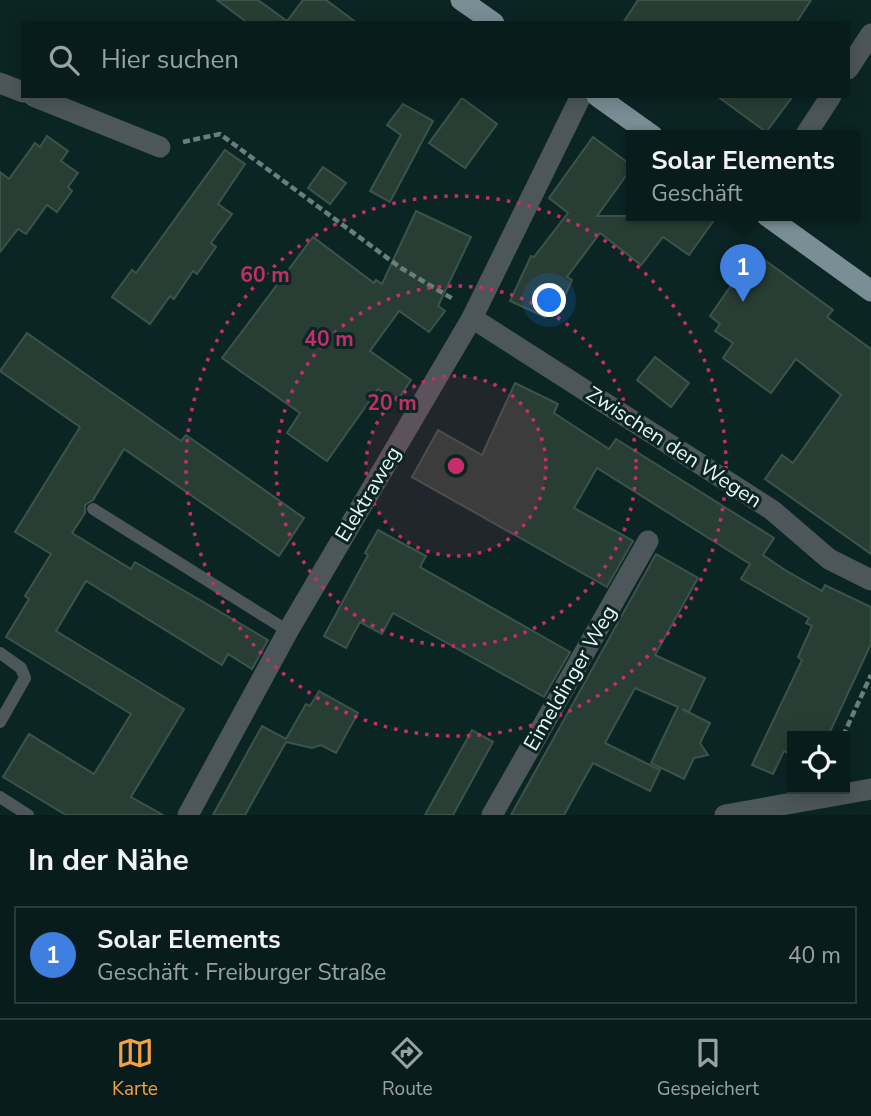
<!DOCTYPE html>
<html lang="de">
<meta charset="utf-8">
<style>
:root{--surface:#081c1b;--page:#162928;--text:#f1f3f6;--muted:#98a1a3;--line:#293a3a;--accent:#f4a344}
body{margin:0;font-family:"Nunito Sans",sans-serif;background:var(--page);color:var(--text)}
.controls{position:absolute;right:21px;bottom:21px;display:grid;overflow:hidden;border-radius:0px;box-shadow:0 4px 18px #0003}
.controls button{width:63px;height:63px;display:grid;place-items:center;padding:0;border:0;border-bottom:2px solid var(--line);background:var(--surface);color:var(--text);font:35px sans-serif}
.you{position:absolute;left:550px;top:301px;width:24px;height:24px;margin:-18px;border:5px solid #fff;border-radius:50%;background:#1a73e8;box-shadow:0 0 0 10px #1a73e833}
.badge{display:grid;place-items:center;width:46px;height:46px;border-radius:50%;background:var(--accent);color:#fff;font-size:23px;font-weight:700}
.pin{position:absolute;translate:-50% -58px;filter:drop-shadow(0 2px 4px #0008)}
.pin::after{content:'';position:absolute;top:37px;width:24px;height:21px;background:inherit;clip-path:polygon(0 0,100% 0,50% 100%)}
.popup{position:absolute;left:626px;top:130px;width:234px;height:91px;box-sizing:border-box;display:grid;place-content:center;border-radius:0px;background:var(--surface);filter:drop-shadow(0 2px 5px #0005);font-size:23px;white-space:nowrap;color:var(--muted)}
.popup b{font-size:26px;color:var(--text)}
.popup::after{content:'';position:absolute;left:50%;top:100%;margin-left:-14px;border:14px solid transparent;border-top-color:var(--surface)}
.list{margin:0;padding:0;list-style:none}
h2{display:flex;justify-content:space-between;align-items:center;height:91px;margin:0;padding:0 28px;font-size:30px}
h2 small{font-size:23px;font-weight:400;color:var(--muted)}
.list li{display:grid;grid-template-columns:46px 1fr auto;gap:21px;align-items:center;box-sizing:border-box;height:98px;margin:0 14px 14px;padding:0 14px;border:2px solid var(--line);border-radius:0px}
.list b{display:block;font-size:26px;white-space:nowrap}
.list p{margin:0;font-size:23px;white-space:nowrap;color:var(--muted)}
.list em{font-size:23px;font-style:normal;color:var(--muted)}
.icon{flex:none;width:38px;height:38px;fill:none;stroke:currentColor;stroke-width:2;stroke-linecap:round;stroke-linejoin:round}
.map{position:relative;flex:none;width:871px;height:815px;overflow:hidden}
.search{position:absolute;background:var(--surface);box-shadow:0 4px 18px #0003;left:21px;right:21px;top:21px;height:77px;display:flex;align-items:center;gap:18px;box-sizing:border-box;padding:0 24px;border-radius:0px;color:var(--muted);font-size:26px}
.sheet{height:203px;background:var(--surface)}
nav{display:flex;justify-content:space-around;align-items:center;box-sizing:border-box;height:98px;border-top:2px solid var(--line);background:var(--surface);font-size:19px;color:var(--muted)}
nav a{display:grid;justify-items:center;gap:4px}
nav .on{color:var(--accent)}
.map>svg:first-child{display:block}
.building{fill:#283e35;stroke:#3c5349;stroke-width:2}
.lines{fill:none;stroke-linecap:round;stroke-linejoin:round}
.path{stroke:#697f7e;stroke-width:4.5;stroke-dasharray:7 3.5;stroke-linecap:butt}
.lane{stroke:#4d575b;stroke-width:12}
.street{stroke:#4d575b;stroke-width:21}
.primary{stroke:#798f95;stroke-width:21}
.ring{fill:none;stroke:#c62e6a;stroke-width:3.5;stroke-dasharray:3.5 7}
.labels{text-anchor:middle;stroke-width:6;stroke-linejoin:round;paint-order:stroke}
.street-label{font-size:21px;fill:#e8f7f6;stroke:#0b2524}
.centre{fill:#c62e6a;stroke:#0b2524;stroke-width:3.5}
.ring-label{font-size:21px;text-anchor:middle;font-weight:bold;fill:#c62e6a;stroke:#0b2524;stroke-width:6;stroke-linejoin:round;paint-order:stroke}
</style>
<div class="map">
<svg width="871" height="815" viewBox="0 0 871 815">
<rect width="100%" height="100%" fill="#0b2524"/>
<g class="building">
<path d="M217 0H258L287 21 303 0H326L357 23H248Z"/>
<path d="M638 0H811L796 23H623Z"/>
<path d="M717 96H793L766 132Z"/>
<path d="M462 98 497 124 465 168 429 143Z"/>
<path d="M403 104 433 121 390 202 370 191 401 135 387 125Z"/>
<path d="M47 136 68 151 61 161 78 173 68 187 72 191 57 212 47 205 26 234 18 229 0 252V172L9 179 35 143 40 147Z"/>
<path d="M593 137 631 165V169L597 216H717L689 255 663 237 641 265 600 233 567 277 572 280 561 304 553 301 545 317 510 301 531 256 534 257 568 213 549 198Z"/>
<path d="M225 150 245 164 218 204 232 214 211 243 216 247 197 274 193 271 174 299 170 296 150 324 112 297 132 270 136 273Z"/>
<path d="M323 167 346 183 330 204 308 188Z"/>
<path d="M416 211 471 237 438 306 445 311 429 332 399 311 370 351 411 380 397 401 378 389 327 461 287 433 300 413 222 358 313 237 374 283 376 280 382 284Z"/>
<path d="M754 252 833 310 827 317 871 349V554L765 479 782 455 793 463 841 395 796 359 771 393 723 358 733 343 715 331 720 324 710 316Z"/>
<path d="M27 333 181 441 186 435 304 518 279 556 124 449 93 500 85 505V513L72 533 131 569 135 562 268 640 252 669 228 654 222 665 86 581 56 631 184 709 131 797 163 815H66L3 777 29 734 94 774 131 714 6 637 29 599 25 596 51 554 15 532 80 427 0 371Z"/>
<path d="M655 357 689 383 671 407 637 380Z"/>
<path d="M515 383 558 404 554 413 609 449 616 439 774 538 763 555 785 570 822 591 825 585 871 607V644L828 736H792V755L784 751 773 774 752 765 802 660 798 657 812 626 806 623 809 618 741 579 750 564 597 468 574 508 633 541 607 587 412 477 438 430 482 455Z"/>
<path d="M378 530 426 556 420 567 570 652 544 697 393 613 382 634 360 622 346 648 324 636 368 555 365 553Z"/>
<path d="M656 554 698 578 655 655 705 678 689 712 682 709 710 723 700 743 708 755 694 758 684 779 651 763 678 707 635 688 605 743 660 770 650 791 593 763 564 815H511Z"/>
<path d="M319 691 358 713 336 753 321 745 312 748 286 742 245 815H213L262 726 286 739 306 704 310 706Z"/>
<path d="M472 730 493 742 453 815H425Z"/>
</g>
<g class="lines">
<g class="path">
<path d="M183 142 220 134 401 268 453 299"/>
<path d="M843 736 871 675"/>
</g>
<g class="lane">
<path d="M93 509 288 631"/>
<path d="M0 653 21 668 25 678 0 722"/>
<path d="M0 797 28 815"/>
</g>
<g class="street">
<path d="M848 69 871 34"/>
<path d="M0 83 23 92"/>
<path d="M33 96 160 147"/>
<path d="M805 136 831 96"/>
<path d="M472 318 772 510 829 559 871 580"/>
<path d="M188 815 288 631 472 318 581 96"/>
<path d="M492 815 648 541"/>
<path d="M725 815 871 789"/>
</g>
<g class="primary">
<path d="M461 0 494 23"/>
<path d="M597 96 653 136"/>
<path d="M767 216 871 291"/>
</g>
</g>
<circle cx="456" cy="466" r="90" fill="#c62e6a" fill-opacity=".12"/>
<g class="ring">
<circle cx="456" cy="466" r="90"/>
<circle cx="456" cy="466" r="180"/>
<circle cx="456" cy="466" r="270"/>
</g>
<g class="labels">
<g class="street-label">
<text transform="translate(674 447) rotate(33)" y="7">Zwischen den Wegen</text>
<text transform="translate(368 494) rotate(-59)" y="7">Elektraweg</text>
<text transform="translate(570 678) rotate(-60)" y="7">Eimeldinger Weg</text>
</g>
</g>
<circle cx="456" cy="466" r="10" class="centre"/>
<g class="ring-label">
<text x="265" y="282">60 m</text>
<text x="329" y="346">40 m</text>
<text x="392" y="410">20 m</text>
</g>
</svg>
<div class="controls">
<button><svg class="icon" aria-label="locate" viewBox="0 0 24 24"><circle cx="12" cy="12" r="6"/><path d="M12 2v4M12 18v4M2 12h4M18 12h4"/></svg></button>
</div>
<div class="you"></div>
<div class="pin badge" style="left:743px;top:302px;background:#3f7fe0">1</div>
<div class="popup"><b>Solar Elements</b>Geschäft</div>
<div class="search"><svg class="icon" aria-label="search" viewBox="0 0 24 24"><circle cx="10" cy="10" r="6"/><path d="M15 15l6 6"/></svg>Hier suchen</div>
</div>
<section class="sheet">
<h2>In der Nähe<small></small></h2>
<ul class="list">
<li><span class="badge" style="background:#3f7fe0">1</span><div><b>Solar Elements</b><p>Geschäft · Freiburger Straße</p></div><em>40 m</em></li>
</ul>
</section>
<nav>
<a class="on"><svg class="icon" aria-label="map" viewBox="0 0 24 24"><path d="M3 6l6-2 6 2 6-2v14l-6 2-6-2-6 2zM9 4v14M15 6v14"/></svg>Karte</a>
<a><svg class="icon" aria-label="directions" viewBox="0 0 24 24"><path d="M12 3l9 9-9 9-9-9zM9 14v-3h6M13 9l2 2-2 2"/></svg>Route</a>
<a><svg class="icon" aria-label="saved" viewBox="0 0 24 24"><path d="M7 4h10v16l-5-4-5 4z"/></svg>Gespeichert</a>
</nav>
